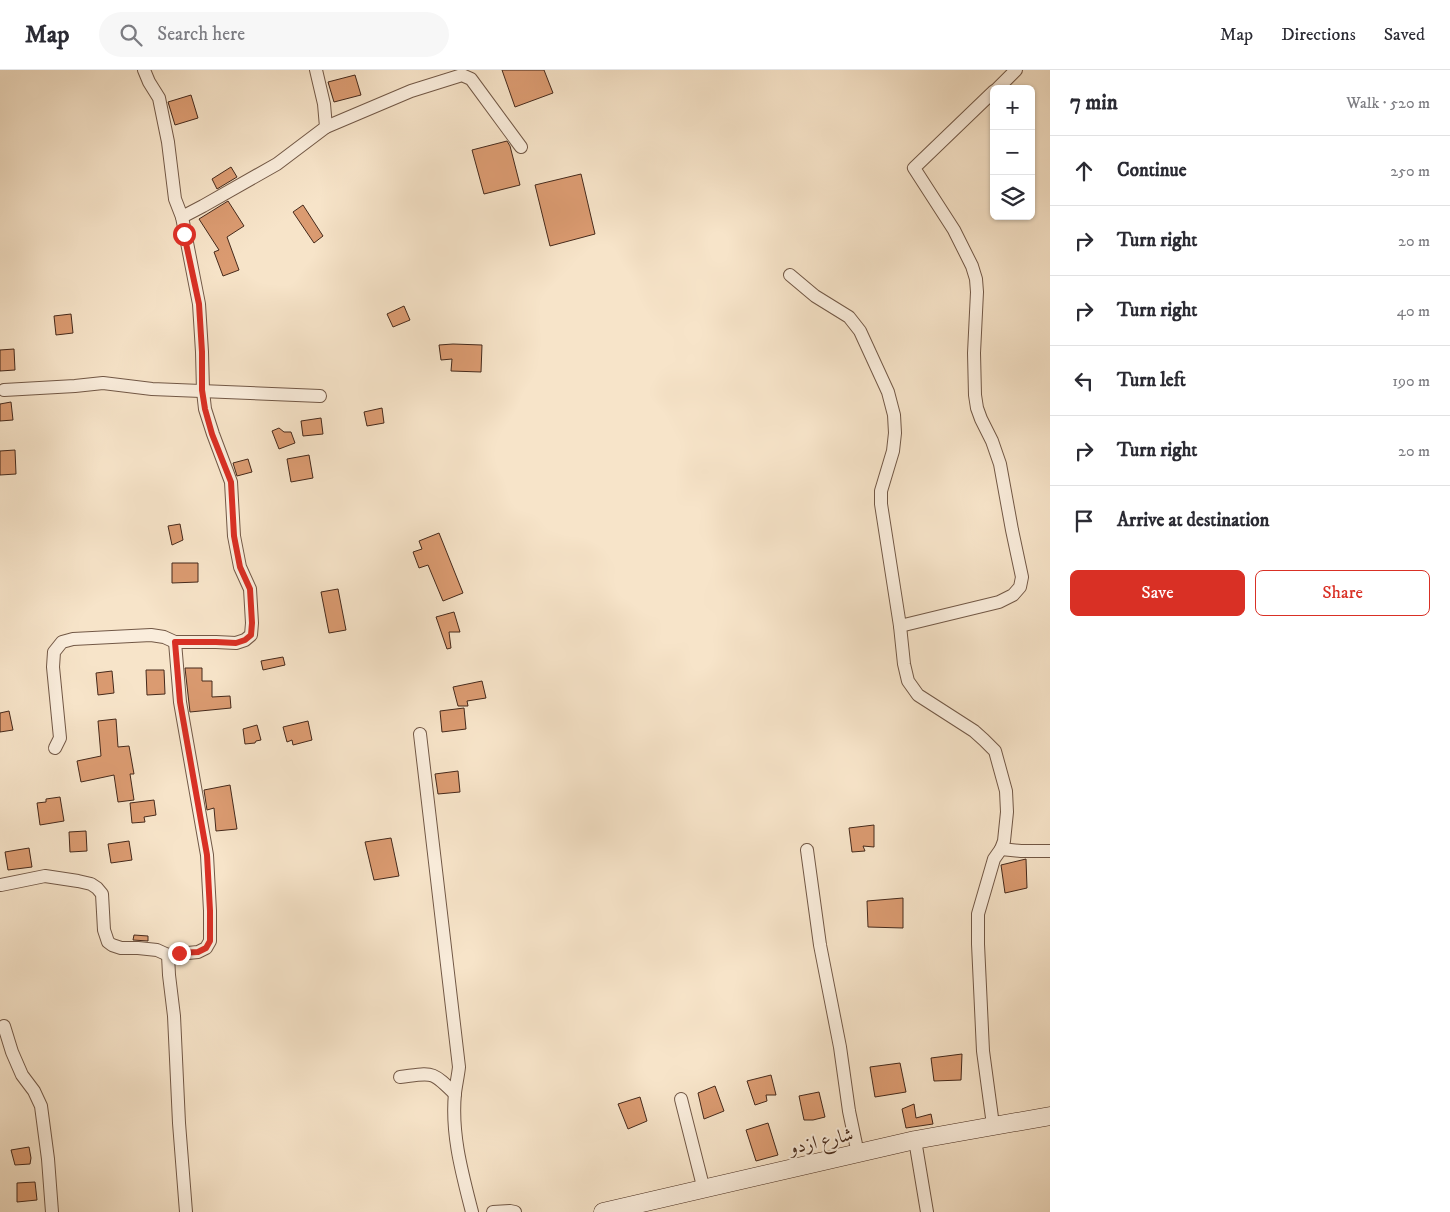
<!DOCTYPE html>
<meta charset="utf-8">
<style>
:root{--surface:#fff;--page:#f7f7f7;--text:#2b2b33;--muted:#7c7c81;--line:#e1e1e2;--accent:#d93025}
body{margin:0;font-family:"IM FELL DW Pica",Amiri,serif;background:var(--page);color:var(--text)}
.controls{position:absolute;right:15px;top:15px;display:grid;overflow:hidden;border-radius:8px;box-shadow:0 1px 4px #0004}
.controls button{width:45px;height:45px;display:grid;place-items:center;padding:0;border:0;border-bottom:1px solid var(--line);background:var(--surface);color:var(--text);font:25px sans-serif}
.stop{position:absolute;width:15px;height:15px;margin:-11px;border:4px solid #d93025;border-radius:50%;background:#fff}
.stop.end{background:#d93025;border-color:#fff;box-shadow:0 1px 5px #0008}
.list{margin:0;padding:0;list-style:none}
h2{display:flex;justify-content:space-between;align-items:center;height:65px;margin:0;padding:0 20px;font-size:21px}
h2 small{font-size:16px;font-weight:400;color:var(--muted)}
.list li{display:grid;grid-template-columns:32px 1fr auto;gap:15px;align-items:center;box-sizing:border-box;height:70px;padding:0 20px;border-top:1px solid var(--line)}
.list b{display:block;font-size:19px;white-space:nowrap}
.list em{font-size:16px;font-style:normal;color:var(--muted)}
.actions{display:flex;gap:10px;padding:15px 20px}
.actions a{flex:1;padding:11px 0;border:1px solid var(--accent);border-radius:8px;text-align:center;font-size:18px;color:var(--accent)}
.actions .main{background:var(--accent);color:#fff}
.icon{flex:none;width:28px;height:28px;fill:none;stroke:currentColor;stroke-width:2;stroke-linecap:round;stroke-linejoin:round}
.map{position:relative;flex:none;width:1050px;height:1142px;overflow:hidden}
header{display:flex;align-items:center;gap:30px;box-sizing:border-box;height:70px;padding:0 25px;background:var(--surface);border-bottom:1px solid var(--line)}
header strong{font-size:24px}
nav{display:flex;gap:28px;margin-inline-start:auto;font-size:18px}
.search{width:350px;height:45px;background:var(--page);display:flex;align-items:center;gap:12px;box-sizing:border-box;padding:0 18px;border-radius:28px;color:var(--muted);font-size:19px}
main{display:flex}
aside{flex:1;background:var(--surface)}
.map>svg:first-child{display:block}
.building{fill:#db9b71;stroke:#45291b}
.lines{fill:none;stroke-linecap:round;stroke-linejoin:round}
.street-casing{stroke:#725846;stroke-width:14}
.secondary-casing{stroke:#45291b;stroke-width:19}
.street{stroke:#faeddc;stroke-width:12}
.secondary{stroke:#faeddc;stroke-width:18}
.route{stroke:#d93025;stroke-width:6}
.labels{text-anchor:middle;stroke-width:4;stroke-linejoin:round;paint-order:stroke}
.street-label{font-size:19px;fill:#45291b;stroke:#faeddc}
</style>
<header>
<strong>Map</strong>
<div class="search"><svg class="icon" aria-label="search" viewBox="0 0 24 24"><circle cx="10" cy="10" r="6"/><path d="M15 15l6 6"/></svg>Search here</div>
<nav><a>Map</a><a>Directions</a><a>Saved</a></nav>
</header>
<main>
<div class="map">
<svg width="1050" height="1142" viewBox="0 0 1050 1142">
<rect width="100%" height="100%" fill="#f7e4c9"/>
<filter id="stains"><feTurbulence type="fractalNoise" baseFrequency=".004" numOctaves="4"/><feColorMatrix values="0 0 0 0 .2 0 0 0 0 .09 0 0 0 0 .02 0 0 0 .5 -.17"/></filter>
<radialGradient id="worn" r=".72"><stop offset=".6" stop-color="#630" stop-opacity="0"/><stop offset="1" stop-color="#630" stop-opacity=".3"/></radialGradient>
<g class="building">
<path d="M502 0H544L553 23 515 37Z"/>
<path d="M355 5 361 25 334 32 328 12Z"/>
<path d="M191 25 198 48 175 55 168 32Z"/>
<path d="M507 71 510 76 520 115 484 124 472 80Z"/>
<path d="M231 97 237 107 217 119 212 109Z"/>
<path d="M581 104 595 164 550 176 535 115Z"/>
<path d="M228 131 244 156 227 167 239 200 223 206 214 182 219 180 199 149Z"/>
<path d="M303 135 323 166 314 173 293 142Z"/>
<path d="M404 236 410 250 393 257 387 244Z"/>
<path d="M71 244 73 263 56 265 54 246Z"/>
<path d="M453 274 482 275 481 302 451 301 452 289 441 290 439 275Z"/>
<path d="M14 279 15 300 0 301V280Z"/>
<path d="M11 332 13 350 0 351V334Z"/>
<path d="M382 338 384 353 367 356 364 342Z"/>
<path d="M321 348 323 364 303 366 301 351Z"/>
<path d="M279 358 284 362H291L295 373 279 379 272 361Z"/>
<path d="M15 380 16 404 0 405V381Z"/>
<path d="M309 385 313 408 291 412 287 389Z"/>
<path d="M248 389 252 402 237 406 233 393Z"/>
<path d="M180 454 183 470 172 475 168 456Z"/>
<path d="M439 463 463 523 443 531 428 495 419 498 413 482 422 479 419 471Z"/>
<path d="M172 493H198V512L172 513Z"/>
<path d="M338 519 346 560 329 563 321 522Z"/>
<path d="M454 542 460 562H449L451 578 447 579 436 547Z"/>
<path d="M283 587 285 595 263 600 261 591Z"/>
<path d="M185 598H202V611H212V627L230 626 231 638 190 642Z"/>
<path d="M146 600H164L165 624 147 625Z"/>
<path d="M112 601 114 623 98 625 96 603Z"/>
<path d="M482 611 486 628 467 631 468 636H458L453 617Z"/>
<path d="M464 638 466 659 442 662 440 641Z"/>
<path d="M9 641 13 660 0 662V643Z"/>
<path d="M116 649 118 677 129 676 134 704H130L134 730 118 732 114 705 81 712 77 691 101 686 98 651Z"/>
<path d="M308 651 312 670 293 675 292 670 287 672 283 657Z"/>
<path d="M257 655 261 670 256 671 255 673 245 674 243 659Z"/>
<path d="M458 701 460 722 438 724 435 704Z"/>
<path d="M230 715 237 759 216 761 214 738 207 740 204 720Z"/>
<path d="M60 727 64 751 40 755 37 733 46 732V729Z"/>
<path d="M154 730 156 745 144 747 145 752 132 753 130 733Z"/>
<path d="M874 755V777L863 776 865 781 852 782 849 758Z"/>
<path d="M86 761 87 781 70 782 69 762Z"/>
<path d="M391 768 399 806 374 810 365 772Z"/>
<path d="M129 771 132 790 111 793 108 774Z"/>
<path d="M29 778 32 797 8 800 5 782Z"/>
<path d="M1026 789 1027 818 1005 823 1001 795Z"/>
<path d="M903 828V858L868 857 867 831Z"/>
<path d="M134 865 148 866V871L133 870Z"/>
<path d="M962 984 961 1010 934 1011 931 988Z"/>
<path d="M900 993 906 1022 875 1027 870 997Z"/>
<path d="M771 1005 776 1025H766L767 1031 755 1035 747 1011Z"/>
<path d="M715 1016 724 1041 704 1049 698 1023Z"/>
<path d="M819 1022 825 1047 813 1050H804L799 1026Z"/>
<path d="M640 1027 647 1051 628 1059 618 1034Z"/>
<path d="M914 1034 916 1048 931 1044 933 1054 906 1058 902 1039Z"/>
<path d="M768 1053 778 1085 756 1091 746 1060Z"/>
<path d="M29 1077 31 1088 30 1094 15 1095 11 1080Z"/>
<path d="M35 1112 37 1130 17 1132V1113Z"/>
</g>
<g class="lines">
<g class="street-casing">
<g id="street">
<path d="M144 0 149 12 159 28 168 72 175 129 182 147"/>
<path d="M997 19 1016 0"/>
<path d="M326 57 411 21 462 5 471 9 521 77"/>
<path d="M790 205 815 226 849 247 860 261 888 322 894 345 895 363 893 381 881 421V434L900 556 904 594 908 611 918 625 974 661 984 670 995 681 1006 721 1007 742 1004 771 1001 779 994 789 978 844V874L983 981 993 1055"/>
<path d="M4 320 75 316 103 313 152 319 320 326"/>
<path d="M900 556 999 532 1013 525 1020 517 1022 507 1012 460 1000 394 992 371 981 349 977 338 975 325 974 283 977 222 976 209 972 196 954 160 914 98 994 21"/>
<path d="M420 664 459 997C458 1006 456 1015 455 1023 451 1064 462 1103 472 1142"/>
<path d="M55 678 60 668 53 597 54 582 62 572 73 569 151 565 164 567 175 572"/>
<path d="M1001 779 1021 781H1050"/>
<path d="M807 780 820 875 840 977 849 1041 858 1084"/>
<path d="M1 815 45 806 78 811 91 814 97 818 102 824 104 860 108 872 112 875 121 878H138L157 880 168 885 198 882 206 878 210 871V841L207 785 180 632 175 572H216L236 573 245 570 251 565 252 553 250 519 240 497 234 466 231 412 213 364 205 339 203 321 202 282 199 234 182 147 203 136 277 94 326 57 324 34 316 0"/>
<path d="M168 885 169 905 174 946 179 1053 186 1142"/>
<path d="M4 956 12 982 22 1005 34 1021 41 1036 48 1089 52 1142"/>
<path d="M400 1007C433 1003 431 1000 455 1024"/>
<path d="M681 1029 704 1120"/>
<path d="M915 1070 927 1142"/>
<path d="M493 1142 510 1141 515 1142"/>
</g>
</g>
<g class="secondary-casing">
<path id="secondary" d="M603 1142 915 1070 1050 1046"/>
</g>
<use href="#street" class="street"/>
<use href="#secondary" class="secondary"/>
</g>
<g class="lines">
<path class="route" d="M179 883 198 882 206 878 210 871V841L207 785 180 632 175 572H216L236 573 245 570 251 565 252 553 250 519 240 497 234 466 231 412 212 364 205 339 202 320V282L199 234 184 164"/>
</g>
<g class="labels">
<g class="street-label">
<text transform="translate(821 1070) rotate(-13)" y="7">شارع ازدو</text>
</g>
</g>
<rect width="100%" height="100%" filter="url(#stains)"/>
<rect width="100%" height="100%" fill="url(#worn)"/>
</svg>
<div class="controls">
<button>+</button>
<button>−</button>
<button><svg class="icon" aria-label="layers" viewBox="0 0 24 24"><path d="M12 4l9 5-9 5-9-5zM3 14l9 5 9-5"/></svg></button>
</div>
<div class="stop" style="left:184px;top:164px"></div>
<div class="stop end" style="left:179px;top:883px"></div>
</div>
<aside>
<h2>7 min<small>Walk · 520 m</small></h2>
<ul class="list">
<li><svg class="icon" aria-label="ahead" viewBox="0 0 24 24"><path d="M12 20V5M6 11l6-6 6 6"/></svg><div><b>Continue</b></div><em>250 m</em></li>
<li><svg class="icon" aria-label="right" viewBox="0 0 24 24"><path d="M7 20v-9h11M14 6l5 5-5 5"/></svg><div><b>Turn right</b></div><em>20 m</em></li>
<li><svg class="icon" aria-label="right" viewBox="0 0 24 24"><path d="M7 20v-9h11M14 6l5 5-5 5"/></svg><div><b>Turn right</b></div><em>40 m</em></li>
<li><svg class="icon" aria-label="left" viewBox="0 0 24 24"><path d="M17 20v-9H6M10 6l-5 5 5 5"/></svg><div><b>Turn left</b></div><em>190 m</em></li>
<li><svg class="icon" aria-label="right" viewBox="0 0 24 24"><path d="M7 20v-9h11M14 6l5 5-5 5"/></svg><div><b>Turn right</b></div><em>20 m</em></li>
<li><svg class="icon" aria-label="arrive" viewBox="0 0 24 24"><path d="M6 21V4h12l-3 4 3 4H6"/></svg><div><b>Arrive at destination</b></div></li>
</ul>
<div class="actions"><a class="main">Save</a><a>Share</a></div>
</aside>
</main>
